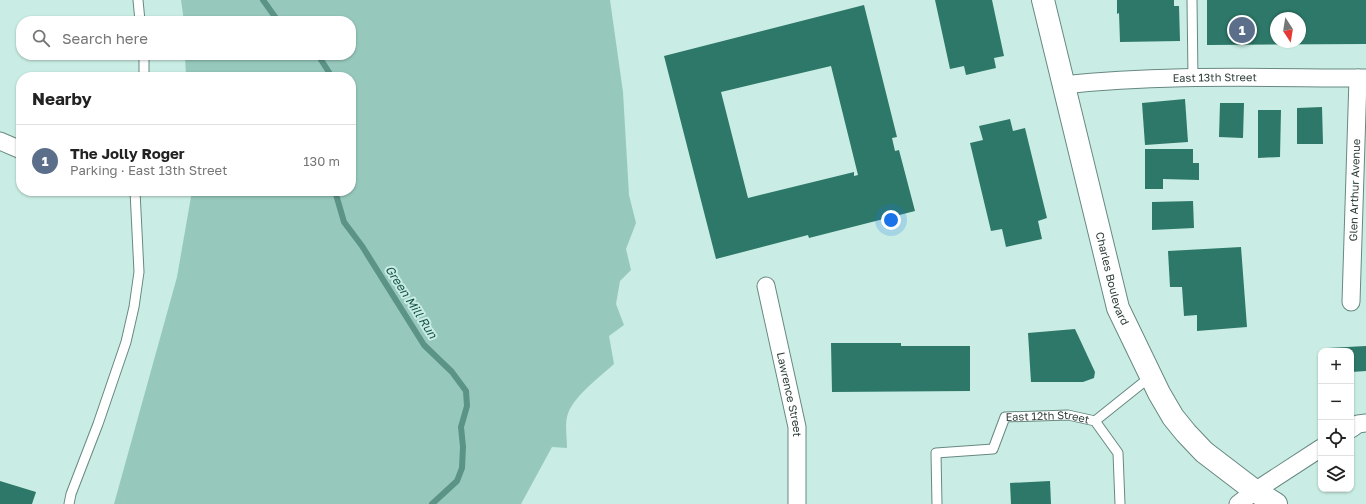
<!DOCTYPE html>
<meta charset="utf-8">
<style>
:root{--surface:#fff;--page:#f2f2f2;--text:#222;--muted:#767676;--line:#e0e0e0;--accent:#b45309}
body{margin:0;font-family:"Golos Text",sans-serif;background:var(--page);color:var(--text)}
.controls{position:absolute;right:12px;bottom:12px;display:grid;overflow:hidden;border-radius:8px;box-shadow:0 1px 3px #0004}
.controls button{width:36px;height:36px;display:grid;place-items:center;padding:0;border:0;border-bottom:1px solid var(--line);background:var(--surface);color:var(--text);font:20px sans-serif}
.compass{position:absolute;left:1270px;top:12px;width:36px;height:36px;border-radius:50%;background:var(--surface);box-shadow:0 1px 3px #0004;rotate:168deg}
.you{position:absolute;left:891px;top:220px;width:14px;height:14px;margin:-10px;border:3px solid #fff;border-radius:50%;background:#1a73e8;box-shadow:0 0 0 6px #1a73e833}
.badge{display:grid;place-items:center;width:26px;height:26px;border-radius:50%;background:var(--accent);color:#fff;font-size:13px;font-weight:700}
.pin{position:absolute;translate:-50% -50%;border:2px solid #fff;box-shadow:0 1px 4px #0006}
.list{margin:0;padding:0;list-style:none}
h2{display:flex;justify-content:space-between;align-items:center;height:52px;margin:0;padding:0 16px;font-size:17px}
h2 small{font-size:13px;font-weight:400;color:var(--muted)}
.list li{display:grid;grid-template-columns:26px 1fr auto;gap:12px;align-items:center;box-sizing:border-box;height:72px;padding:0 16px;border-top:1px solid var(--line)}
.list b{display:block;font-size:15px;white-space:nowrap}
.list p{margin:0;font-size:13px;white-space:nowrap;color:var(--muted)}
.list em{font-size:13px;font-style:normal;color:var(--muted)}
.icon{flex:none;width:22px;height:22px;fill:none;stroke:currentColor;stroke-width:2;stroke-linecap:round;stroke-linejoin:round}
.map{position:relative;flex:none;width:1366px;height:504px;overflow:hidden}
.search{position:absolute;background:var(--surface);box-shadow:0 1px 3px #0004;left:16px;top:16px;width:340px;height:44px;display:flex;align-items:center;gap:10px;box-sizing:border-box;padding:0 14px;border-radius:16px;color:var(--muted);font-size:15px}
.panel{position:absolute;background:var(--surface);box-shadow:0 1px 3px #0004;left:16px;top:72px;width:340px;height:124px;border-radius:16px}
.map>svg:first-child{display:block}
.green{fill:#97c8bc}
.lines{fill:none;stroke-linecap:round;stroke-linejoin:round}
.stream{stroke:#5b9386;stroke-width:6}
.building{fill:#2d7869;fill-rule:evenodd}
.service-casing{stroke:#678880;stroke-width:11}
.minor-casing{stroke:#678880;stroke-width:19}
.primary-casing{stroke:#678880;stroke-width:24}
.service{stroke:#fff;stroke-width:9}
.minor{stroke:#fff;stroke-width:17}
.primary{stroke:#fff;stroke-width:22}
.labels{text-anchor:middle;stroke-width:4;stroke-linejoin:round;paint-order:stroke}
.street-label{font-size:11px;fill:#303f3b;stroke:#c9ede4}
.water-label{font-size:12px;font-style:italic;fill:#165448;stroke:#c9ede4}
</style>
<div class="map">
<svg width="1366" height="504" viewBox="0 0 1366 504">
<rect width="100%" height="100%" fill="#c9ede4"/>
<path class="green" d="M181 0H610L623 92 629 195 636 223 626 249 631 270 620 281 616 304 624 325 609 336 614 364C600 377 571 398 567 417 565 426 567 438 567 448L552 447 521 504H114L177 277 192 191H351V77H186L185 55H351V21H184Z"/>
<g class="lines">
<g class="stream">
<path d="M263 0 278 21"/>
<path d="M318 55 332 77"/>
<path d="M335 191 344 222 362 246 424 345 452 372 466 391 467 406 461 427 463 447 462 468 457 481 432 504"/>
</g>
</g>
<g class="building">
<path d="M935 0H992L1004 56 994 58 996 68 966 75 964 66 950 69Z"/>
<path d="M1117 0H1174V6H1179L1180 41 1120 42 1119 13 1117 14Z"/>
<path d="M1207 0H1366V44L1207 45ZM1276 18H1300V42H1276Z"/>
<path d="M864 5 897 137 892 138 895 151 899 150 915 211 809 238 808 235 716 259 664 56ZM831 66 858 175 854 176V172L748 198 721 92Z"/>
<path d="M1185 99 1188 142 1145 145 1142 103Z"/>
<path d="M1220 103H1244L1243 138 1219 137Z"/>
<path d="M1322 107 1323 144H1297V108Z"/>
<path d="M1258 110H1281L1280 157 1258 158Z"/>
<path d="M1010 119 1013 131 1025 128 1047 218 1038 221 1042 239 1006 247 1002 229 991 231 970 143 983 140 979 126Z"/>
<path d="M1145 149H1193V163H1199V180L1163 179V189H1145Z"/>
<path d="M1193 201 1194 228 1152 230V202Z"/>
<path d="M1241 247 1247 327 1197 331V315L1184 316 1182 287H1170L1168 251Z"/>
<path d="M1075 329 1095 372 1094 378 1083 382H1031L1028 333Z"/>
<path d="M831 343H901V346H970V391L832 392Z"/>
<path d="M1366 346V371L1351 372V351H1328V348Z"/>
<path d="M0 481 36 492 32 504H0Z"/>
<path d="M1050 481 1051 504H1011L1010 483Z"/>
</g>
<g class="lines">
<g class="service-casing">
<g id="service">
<path d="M138 0 140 21"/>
<path d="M1192 0 1193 78"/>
<path d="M144 55V77"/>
<path d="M1095 421 1150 377"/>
<path d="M69 504 71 494 98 424 126 342 134 307 139 272 135 191"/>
<path id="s1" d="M937 504 936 453 993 449 1005 417 1068 415 1095 421 1118 453 1120 504"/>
</g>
</g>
<g class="minor-casing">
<g id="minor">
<path id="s2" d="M1064 85C1164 74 1265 78 1366 78"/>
<path d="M0 141 21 150"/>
<path id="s3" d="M766 286 797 427V504"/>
<path id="s4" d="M1351 302 1358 78"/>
<path d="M1351 429 1358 424 1366 423"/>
<path d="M1238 504 1255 491 1321 448"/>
</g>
</g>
<g class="primary-casing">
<g id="primary">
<path id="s5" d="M1043 0 1118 308 1159 393 1173 417 1186 433 1204 452 1255 491 1276 504"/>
</g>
</g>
<use href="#service" class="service"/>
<use href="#minor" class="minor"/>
<use href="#primary" class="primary"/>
</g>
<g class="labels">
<g class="street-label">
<text dy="4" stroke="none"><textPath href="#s2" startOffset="151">East 13th Street</textPath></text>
<text dy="4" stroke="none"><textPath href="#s4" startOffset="112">Glen Arthur Avenue</textPath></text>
<text dy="4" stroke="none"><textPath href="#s5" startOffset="287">Charles Boulevard</textPath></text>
<text dy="4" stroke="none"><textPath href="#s3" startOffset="111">Lawrence Street</textPath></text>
<text dy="4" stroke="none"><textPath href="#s1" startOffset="185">East 12th Street</textPath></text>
</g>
<g class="water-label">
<text transform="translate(411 302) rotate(57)" y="4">Green Mill Run</text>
</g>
</g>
</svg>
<div class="controls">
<button>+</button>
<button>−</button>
<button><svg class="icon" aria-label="locate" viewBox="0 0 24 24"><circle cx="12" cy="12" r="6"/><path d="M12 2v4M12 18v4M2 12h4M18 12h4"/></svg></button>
<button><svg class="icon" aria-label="layers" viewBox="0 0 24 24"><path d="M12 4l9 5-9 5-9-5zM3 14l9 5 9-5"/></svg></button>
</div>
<svg class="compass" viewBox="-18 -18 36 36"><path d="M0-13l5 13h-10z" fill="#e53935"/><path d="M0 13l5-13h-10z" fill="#767676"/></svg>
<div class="you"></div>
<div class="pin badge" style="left:1242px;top:30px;background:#5c6f8a">1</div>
<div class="search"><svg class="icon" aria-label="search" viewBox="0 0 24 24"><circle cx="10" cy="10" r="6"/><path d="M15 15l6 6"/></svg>Search here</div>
<section class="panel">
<h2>Nearby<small></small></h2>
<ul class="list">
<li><span class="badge" style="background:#5c6f8a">1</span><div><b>The Jolly Roger</b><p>Parking · East 13th Street</p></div><em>130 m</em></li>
</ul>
</section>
</div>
